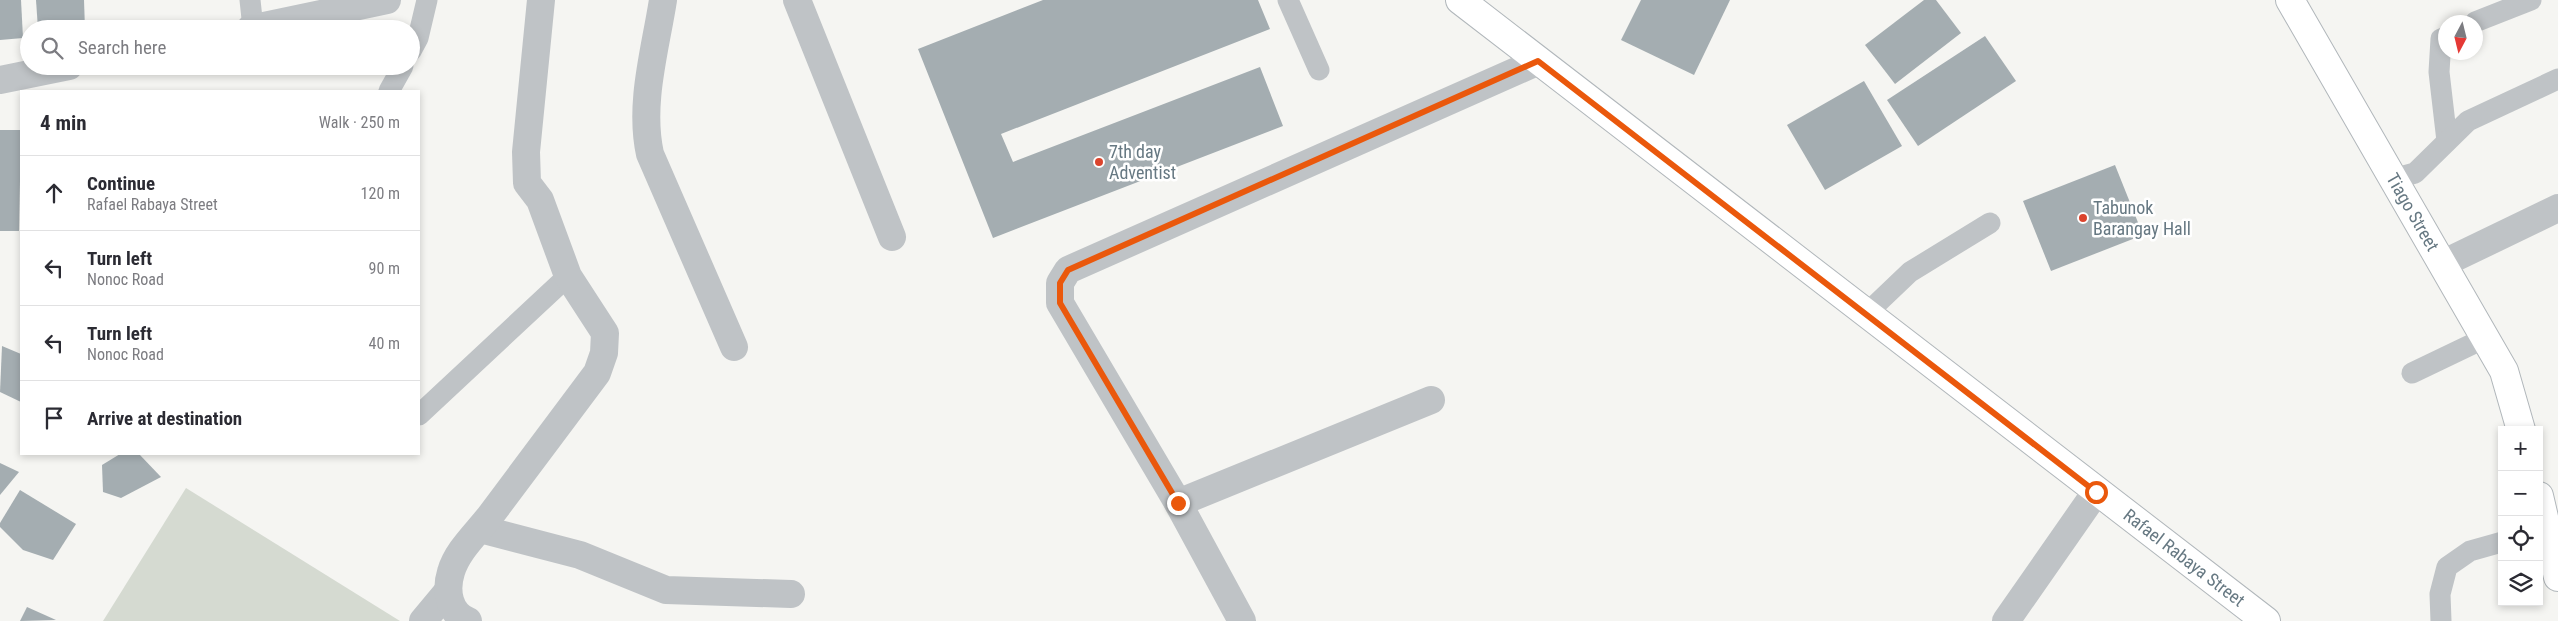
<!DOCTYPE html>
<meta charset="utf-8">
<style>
:root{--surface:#fff;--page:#f7f7f7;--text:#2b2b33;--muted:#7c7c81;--line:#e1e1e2}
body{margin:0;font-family:"Roboto Condensed",sans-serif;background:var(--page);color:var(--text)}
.controls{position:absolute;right:15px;bottom:15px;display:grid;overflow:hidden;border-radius:0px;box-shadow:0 2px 8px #0003}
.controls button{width:45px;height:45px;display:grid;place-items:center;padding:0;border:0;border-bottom:1px solid var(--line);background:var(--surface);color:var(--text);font:25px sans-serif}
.compass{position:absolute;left:2438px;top:15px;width:45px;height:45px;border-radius:50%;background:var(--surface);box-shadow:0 2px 8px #0003;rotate:187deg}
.stop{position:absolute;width:15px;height:15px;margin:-11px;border:4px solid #ea580c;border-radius:50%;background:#fff}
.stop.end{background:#ea580c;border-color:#fff;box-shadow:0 1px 5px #0008}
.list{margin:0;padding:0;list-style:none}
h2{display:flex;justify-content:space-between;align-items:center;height:65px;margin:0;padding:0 20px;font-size:21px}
h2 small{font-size:16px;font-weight:400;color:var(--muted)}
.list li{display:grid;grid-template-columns:32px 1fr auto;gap:15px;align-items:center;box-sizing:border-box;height:75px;padding:0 20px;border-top:1px solid var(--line)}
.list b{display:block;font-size:19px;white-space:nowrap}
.list p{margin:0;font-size:16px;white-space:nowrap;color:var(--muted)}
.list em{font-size:16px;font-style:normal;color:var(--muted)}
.icon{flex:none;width:28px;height:28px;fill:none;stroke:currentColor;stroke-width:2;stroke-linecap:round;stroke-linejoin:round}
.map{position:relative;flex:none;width:2558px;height:621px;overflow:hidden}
.search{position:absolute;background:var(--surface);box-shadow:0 2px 8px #0003;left:20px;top:20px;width:400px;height:55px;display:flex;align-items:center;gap:12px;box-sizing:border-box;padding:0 18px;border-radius:28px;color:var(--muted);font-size:19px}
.panel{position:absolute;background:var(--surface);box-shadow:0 2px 8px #0003;left:20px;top:90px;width:400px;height:365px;border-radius:0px}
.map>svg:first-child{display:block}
.green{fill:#d5dad1}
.building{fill:#a4adb1}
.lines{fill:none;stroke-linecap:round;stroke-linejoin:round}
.secondary-casing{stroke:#b1b7bb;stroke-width:30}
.lane{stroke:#bfc3c6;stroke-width:21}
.street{stroke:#bfc3c6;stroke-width:28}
.secondary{stroke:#fff;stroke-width:28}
.route{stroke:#ea580c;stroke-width:6}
.poi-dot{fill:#db442d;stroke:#fff;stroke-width:2}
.labels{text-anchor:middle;stroke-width:5;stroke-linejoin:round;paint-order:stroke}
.poi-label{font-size:18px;fill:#667882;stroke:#fff;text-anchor:start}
.street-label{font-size:18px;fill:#667882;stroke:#fff}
</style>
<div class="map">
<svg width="2558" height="621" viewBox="0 0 2558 621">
<rect width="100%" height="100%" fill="#f5f5f2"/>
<path class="green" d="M186 488 400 621H103Z"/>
<g class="building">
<path d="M0 0H21L23 38 0 40Z"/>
<path d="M36 0H84L85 29H38Z"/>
<path d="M1043 0H1258L1270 29 1001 134 1013 162 1260 67 1283 126 993 238 918 49Z"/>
<path d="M1641 0H1730L1694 75 1621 40Z"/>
<path d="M1924 0H1936L1961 33 1895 84 1865 45Z"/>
<path d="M1985 36 2016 81 1918 146 1887 100Z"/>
<path d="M1864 81 1902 146 1825 190 1787 125Z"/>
<path d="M0 130H21L19 231H0Z"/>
<path d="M2115 165 2143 235 2051 271 2023 201Z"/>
<path d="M2 346 21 354V402L0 392Z"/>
<path d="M120 454H139L161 477 121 498 103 492 102 465Z"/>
<path d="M0 463 19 472 0 495Z"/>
<path d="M20 490 76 524 53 560 23 550 0 527V523Z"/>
<path d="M27 607 56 620 20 621Z"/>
</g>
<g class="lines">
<g class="secondary-casing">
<g id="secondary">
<path id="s1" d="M1460 0 2266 621"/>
<path id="s2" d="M2290 0 2504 371 2521 430"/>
<path d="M2539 496 2558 577"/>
</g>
</g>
<g class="lane">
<path d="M250 0 253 28"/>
<path d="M1288 0 1319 70"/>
<path d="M2475 22 2531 0"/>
<path d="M2446 37 2441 39 2439 72 2447 141"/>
<path d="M411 51 418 38 427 0"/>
<path d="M389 91 403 66"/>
<path d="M2393 179 2415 173 2468 121 2558 79"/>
<path d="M1867 313 1910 272 1990 223"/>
<path d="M2412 373 2485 338"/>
<path d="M419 415 568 276"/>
<path d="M2441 621 2440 594 2447 567 2470 551 2502 542"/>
</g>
<g class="street">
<path d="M663 0C655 51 639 104 650 154L734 347"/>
<path d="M797 0 892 237"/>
<path d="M250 29 387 0"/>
<path d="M0 80 69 66"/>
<path d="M2444 263 2558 208"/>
<path d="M1178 503 1431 400"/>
<path d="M480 529 580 555 666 590 791 594"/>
<path d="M423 621 448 591"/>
<path d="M468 621C449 613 445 591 451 572 457 551 476 534 490 516 526 468 561 421 597 373L604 353 605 333 568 276 540 200 527 183 526 152 541 0"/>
<path d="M1242 621 1178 503 1060 303V283L1068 270 1539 61"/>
<path d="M2006 621 2096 492"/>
</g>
<use href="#secondary" class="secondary"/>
</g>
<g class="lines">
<path class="route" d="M1178 503 1060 303V283L1068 270 1538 61 2096 492"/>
</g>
<g class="poi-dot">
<circle cx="1099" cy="162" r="5"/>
<circle cx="2083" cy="218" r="5"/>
</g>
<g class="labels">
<g class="poi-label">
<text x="1109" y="158">7th day<tspan x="1109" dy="21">Adventist</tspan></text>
<text x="2093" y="214">Tabunok<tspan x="2093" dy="21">Barangay Hall</tspan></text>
</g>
<g class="street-label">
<text dy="6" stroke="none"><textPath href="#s2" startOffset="245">Tiago Street</textPath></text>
<text dy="6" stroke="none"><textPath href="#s1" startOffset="914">Rafael Rabaya Street</textPath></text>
</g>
</g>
</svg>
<div class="controls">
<button>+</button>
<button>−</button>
<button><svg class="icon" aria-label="locate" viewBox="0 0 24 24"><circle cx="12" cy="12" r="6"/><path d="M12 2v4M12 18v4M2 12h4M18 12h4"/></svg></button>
<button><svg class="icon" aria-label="layers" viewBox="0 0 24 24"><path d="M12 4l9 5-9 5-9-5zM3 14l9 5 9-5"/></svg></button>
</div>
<svg class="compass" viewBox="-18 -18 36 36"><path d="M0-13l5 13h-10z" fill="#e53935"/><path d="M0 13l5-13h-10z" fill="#7c7c81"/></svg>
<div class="stop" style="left:2096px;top:492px"></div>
<div class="stop end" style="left:1178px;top:503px"></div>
<div class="search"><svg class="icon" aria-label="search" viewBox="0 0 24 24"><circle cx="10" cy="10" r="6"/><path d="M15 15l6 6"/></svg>Search here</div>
<section class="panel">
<h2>4 min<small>Walk · 250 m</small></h2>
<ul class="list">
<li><svg class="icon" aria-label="ahead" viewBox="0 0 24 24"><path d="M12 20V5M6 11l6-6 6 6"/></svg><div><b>Continue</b><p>Rafael Rabaya Street</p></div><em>120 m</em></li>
<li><svg class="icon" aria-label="left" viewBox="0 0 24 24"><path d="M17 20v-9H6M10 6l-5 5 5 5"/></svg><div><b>Turn left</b><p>Nonoc Road</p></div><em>90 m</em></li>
<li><svg class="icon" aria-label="left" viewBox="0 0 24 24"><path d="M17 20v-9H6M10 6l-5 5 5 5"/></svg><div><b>Turn left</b><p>Nonoc Road</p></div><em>40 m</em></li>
<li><svg class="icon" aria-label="arrive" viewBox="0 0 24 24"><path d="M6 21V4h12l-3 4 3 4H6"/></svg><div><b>Arrive at destination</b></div></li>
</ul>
</section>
</div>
